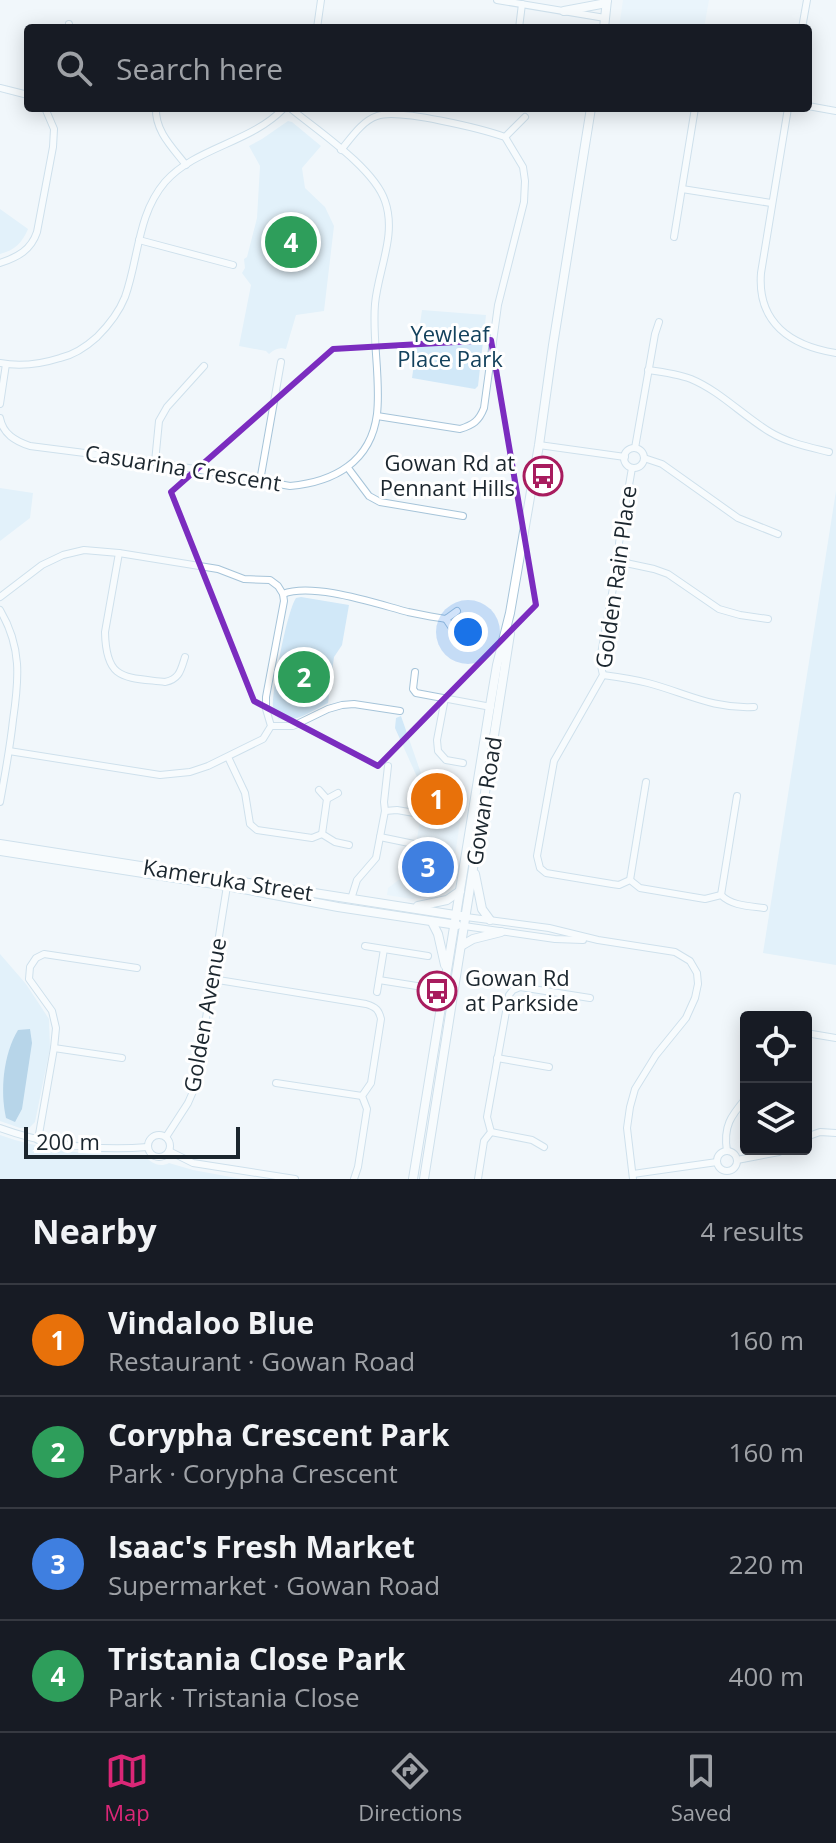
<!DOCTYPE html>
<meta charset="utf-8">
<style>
:root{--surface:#171b24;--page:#242831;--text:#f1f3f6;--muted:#9ea1a6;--line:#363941;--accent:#db2777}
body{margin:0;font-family:"Open Sans",sans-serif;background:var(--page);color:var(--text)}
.controls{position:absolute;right:24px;bottom:24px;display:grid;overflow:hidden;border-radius:8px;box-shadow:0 4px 20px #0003}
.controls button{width:72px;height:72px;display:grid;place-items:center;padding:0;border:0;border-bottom:2px solid var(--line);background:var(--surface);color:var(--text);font:40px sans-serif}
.scale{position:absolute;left:24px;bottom:20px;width:216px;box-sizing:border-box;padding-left:8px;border:4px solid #1b262e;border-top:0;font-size:22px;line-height:28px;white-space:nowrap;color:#1b262e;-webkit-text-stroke:6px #fff;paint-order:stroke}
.you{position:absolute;left:468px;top:632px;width:28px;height:28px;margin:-20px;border:6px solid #fff;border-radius:50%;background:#1a73e8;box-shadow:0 0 0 12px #1a73e833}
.badge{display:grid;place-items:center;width:52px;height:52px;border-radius:50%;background:var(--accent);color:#fff;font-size:26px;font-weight:700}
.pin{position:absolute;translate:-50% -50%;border:4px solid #fff;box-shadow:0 2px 8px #0006}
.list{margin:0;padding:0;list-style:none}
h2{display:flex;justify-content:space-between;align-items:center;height:104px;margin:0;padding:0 32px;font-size:34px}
h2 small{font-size:26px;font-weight:400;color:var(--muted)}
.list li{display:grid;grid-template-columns:52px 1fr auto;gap:24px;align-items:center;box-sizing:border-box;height:112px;padding:0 32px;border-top:2px solid var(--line)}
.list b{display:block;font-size:30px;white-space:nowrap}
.list p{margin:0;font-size:26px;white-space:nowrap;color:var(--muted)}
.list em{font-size:26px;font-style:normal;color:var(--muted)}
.icon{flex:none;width:44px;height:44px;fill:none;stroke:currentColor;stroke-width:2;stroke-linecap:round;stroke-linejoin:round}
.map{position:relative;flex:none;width:836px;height:1179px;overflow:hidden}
.search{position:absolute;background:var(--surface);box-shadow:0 4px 20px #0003;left:24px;right:24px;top:24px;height:88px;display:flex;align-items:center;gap:20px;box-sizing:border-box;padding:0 28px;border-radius:8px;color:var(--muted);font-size:30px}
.sheet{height:552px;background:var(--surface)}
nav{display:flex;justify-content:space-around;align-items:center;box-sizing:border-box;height:112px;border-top:2px solid var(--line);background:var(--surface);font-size:22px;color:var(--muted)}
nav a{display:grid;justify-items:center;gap:4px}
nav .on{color:var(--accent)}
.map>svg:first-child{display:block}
.built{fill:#e2f1fc}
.green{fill:#d1e8f8}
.water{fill:#71abd2}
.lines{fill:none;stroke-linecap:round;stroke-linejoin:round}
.street-casing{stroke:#a6c4d9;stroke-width:8}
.secondary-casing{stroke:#a6c4d9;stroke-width:10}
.street{stroke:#fff;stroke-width:6}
.secondary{stroke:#fff;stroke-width:8}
.marked{fill:none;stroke:#7b2cbf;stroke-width:6;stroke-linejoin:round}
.labels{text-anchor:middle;stroke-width:6;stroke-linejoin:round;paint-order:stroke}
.park-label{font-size:22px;fill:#14425d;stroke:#fff}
.poi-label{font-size:22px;fill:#1b262e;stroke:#fff;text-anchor:end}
.street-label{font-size:22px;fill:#1b262e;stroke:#fff}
</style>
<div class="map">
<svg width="836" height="1179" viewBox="0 0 836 1179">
<rect width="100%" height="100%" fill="#f1f7fb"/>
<g class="built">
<path d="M623 0H709L704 28H619Z"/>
<path d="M425 789 464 795 450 889 445 893 437 895 412 899 387 895 388 888 412 870Z"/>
</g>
<g class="green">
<path d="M288 121 292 122 321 146 302 168 305 188 325 207 334 226 324 311 296 315 286 349C279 347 275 349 269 354L266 351 239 346 251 285 242 273 245 268 244 259 247 257 257 218 260 166 249 146 262 139Z"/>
<path d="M0 209 28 229C22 243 15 250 0 254Z"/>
<path d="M422 310 486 315 478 386 475 389 412 378Z"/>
<path d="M0 488 33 493 30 518 0 541Z"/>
<path d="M836 491V965L763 953Z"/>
<path d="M301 597 349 605 342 645 334 657 328 703C313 710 295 724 278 719 276 714 274 712 273 707 272 690 287 611 296 598Z"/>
<path d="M401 716 423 779 429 785 465 791 464 795 422 788 395 728 396 718Z"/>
<path d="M0 954 26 984 49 1019 50 1048 35 1122 29 1128H20L0 1121Z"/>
<path d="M0 1135C45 1151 96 1157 144 1155 151 1163 159 1168 169 1163L193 1170 242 1179H0Z"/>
</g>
<path class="water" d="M30 1029 32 1043 22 1109 15 1122 6 1118C0 1091 3 1055 18 1030Z"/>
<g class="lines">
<g class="street-casing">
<g id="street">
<path d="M497 0 605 18"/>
<path d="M69 24 70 28"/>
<path d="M317 28 321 0"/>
<path d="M519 28 522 4"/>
<path d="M802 28 807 0"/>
<path d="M0 88 28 95"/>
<path d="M808 106 836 111"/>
<path d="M156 108C155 131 172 147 186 165"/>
<path d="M788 108 761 273C757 323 791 346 836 353"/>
<path d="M505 137 525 117"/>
<path d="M341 150C351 138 362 121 377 116 398 108 482 129 505 137L523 167 525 181 524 202 498 305 484 408C479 421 473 425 460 429L377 416"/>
<path d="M682 189 771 203"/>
<path d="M674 237 695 108"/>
<path d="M139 240 233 265"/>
<path d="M0 263C18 257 31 250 37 232L53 147 54 129 45 108"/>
<path d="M0 363C20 367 41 364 60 358 74 355 87 346 97 337 109 325 119 312 125 297 139 258 137 215 165 182 196 147 251 143 284 108"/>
<path d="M648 370C663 372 678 374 691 379 720 391 743 416 770 432 788 443 809 447 829 452"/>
<path d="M0 404 6 364"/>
<path d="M0 418C3 434 15 441 30 446L155 462 290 486C334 482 371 462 377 414 381 379 372 340 375 304 378 270 397 235 385 201 374 168 318 131 290 108"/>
<path d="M539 445 625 457"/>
<path d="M635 448 655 334 659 322"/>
<circle cx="634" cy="458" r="10"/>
<path d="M644 458 662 464 738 518 778 534"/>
<path d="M155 462 159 421 167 407 204 366"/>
<path d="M348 468 369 496 380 502 463 516"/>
<path d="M632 468 619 543 621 562 615 577 601 654V666L603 675 554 761 537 856 540 868 546 873 612 884 619 885 630 880 640 888 705 899 721 895C732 906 749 906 764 908"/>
<path d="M260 481 281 362"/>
<path d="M119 553 105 632C106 681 124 677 165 682 180 679 181 669 185 657"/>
<path d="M621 562 654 569 668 574 719 609 740 615 768 619"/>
<path d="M283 594C313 582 377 604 408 612 421 615 434 617 446 619L457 611"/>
<path d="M0 597 42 565 63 555 84 550 119 553 218 569 244 579 270 580 278 586 283 594 284 601 266 697V709L271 726 263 739 208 766 190 772 160 775 9 751"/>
<path d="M0 610C22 647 19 679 13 720 10 748 5 775 0 802"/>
<path d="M446 619 454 631"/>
<path d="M415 672 413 689 416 693 491 707"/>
<path d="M603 675C618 677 633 679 648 683 686 693 712 709 754 707"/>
<path d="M445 698 437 740 438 751 446 760 463 763"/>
<path d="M271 726H293L328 709 342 705 354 704 400 711"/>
<path d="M228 757 245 793 250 824 257 830 312 838 322 834 335 842 349 845"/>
<path d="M319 790 327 799 322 834"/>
<path d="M327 799 338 793"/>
<path d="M385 811 397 810 420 814"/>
<path d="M380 837 414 844"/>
<path d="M630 880 646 782"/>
<path d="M721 895 737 796"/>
<path d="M351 899 357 880 376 858 385 811 384 802 388 766"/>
<path d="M466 917 549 928 598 940 675 952 690 961 697 973 698 984 695 998 686 1018 656 1055 635 1089 630 1107 627 1128 633 1179"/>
<path d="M464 926 555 939 583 940"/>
<path d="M365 946 428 956"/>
<path d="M212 979 366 1004C376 1007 379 1010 381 1019L371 1083 362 1096 367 1109 358 1167 354 1179"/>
<path d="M379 980 423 987"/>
<path d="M377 992 384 949"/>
<path d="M806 1033 836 1038"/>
<path d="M54 1048 122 1058"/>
<path d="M497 1058 549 1067"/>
<path d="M276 1083 362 1096"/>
<path d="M0 1128C47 1145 99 1151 148 1147"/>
<path d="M491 1132 532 1140 544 1147"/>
<circle cx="159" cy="1146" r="11"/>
<path d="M166 1137 188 1103 195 1087 227 886"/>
<path d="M806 1137 820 1132 836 1133"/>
<path d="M38 1140 54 1048 56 1028 52 1011 29 979 30 967 36 958 44 954 137 968"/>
<circle cx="727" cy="1161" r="10"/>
<path d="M169 1151 193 1163 295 1179"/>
<path d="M727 1151C723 1126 731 1116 746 1098"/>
<path d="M737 1160 779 1152 784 1149"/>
<path d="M633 1174 717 1162"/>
<path d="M478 1179 484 1141 491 1132 487 1117 509 995 513 990 520 987 590 998"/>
</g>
</g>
<g class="secondary-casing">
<g id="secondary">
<path d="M564 11 601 4 607 0"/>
<path d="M604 28 607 0"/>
<path d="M0 844 461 916"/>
<path d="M0 851 227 886 338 907 457 925"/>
<path d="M475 874 482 909 490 920"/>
<path d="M418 906 447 900 460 891"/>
<path d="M432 922 438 934 445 965"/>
<path d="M461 946 473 939 501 932"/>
<path d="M413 1179 490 706 497 665 510 613 539 445 553 345 591 108"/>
<path d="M424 1179 510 634"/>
</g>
</g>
<use href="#street" class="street"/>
<use href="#secondary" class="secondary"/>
</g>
<path d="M0 0H836V1179H0ZM491 340 536 605 378 766 254 701 171 492 333 349Z" fill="#f1f7fb" fill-opacity=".55" fill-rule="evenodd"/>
<path class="marked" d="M491 340 536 605 378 766 254 701 171 492 333 349Z"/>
<defs>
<g id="bus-ring" transform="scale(2)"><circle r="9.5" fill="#fff" stroke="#a81c5e" stroke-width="1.5"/><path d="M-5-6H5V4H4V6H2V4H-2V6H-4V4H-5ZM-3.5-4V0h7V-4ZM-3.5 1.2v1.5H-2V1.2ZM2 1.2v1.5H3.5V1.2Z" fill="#a81c5e"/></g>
</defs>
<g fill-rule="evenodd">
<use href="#bus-ring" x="543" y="476"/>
<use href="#bus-ring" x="437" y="991"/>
</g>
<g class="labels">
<g class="park-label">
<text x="450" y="342">Yewleaf<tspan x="450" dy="25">Place Park</tspan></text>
</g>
<g class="poi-label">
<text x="515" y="471">Gowan Rd at<tspan x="515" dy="25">Pennant Hills</tspan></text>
<text x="465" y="986" text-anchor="start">Gowan Rd<tspan x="465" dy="25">at Parkside</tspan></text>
</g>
<g class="street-label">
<text transform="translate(183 468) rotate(9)" y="8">Casuarina Crescent</text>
<text transform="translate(616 577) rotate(-82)" y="8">Golden Rain Place</text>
<text transform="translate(484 801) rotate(-81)" y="8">Gowan Road</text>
<text transform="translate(228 880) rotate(9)" y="8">Kameruka Street</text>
<text transform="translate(205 1015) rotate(-80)" y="8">Golden Avenue</text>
</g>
</g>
</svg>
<div class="controls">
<button><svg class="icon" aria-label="locate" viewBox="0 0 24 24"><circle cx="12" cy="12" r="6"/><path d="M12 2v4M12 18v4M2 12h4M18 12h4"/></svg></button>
<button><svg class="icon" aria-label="layers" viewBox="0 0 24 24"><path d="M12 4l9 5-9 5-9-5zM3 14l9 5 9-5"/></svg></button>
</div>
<div class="scale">200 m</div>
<div class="you"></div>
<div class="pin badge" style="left:437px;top:799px;background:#e8710a">1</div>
<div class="pin badge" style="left:304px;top:677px;background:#2e9e5b">2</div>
<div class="pin badge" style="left:428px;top:867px;background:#3f7fe0">3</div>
<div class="pin badge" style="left:291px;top:242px;background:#2e9e5b">4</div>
<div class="search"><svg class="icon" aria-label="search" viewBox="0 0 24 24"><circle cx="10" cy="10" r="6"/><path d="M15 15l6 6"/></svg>Search here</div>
</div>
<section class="sheet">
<h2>Nearby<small>4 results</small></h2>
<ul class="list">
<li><span class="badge" style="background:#e8710a">1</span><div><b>Vindaloo Blue</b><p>Restaurant · Gowan Road</p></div><em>160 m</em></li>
<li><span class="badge" style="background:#2e9e5b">2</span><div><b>Corypha Crescent Park</b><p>Park · Corypha Crescent</p></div><em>160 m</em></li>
<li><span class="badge" style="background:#3f7fe0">3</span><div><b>Isaac's Fresh Market</b><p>Supermarket · Gowan Road</p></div><em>220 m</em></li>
<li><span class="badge" style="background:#2e9e5b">4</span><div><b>Tristania Close Park</b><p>Park · Tristania Close</p></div><em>400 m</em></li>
</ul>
</section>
<nav>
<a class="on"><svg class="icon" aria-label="map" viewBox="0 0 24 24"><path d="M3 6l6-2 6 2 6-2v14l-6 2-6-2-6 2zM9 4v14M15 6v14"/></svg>Map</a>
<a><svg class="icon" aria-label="directions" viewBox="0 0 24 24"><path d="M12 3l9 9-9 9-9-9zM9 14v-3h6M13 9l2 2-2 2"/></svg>Directions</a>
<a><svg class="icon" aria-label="saved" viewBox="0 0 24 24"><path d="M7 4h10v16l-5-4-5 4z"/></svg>Saved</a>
</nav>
